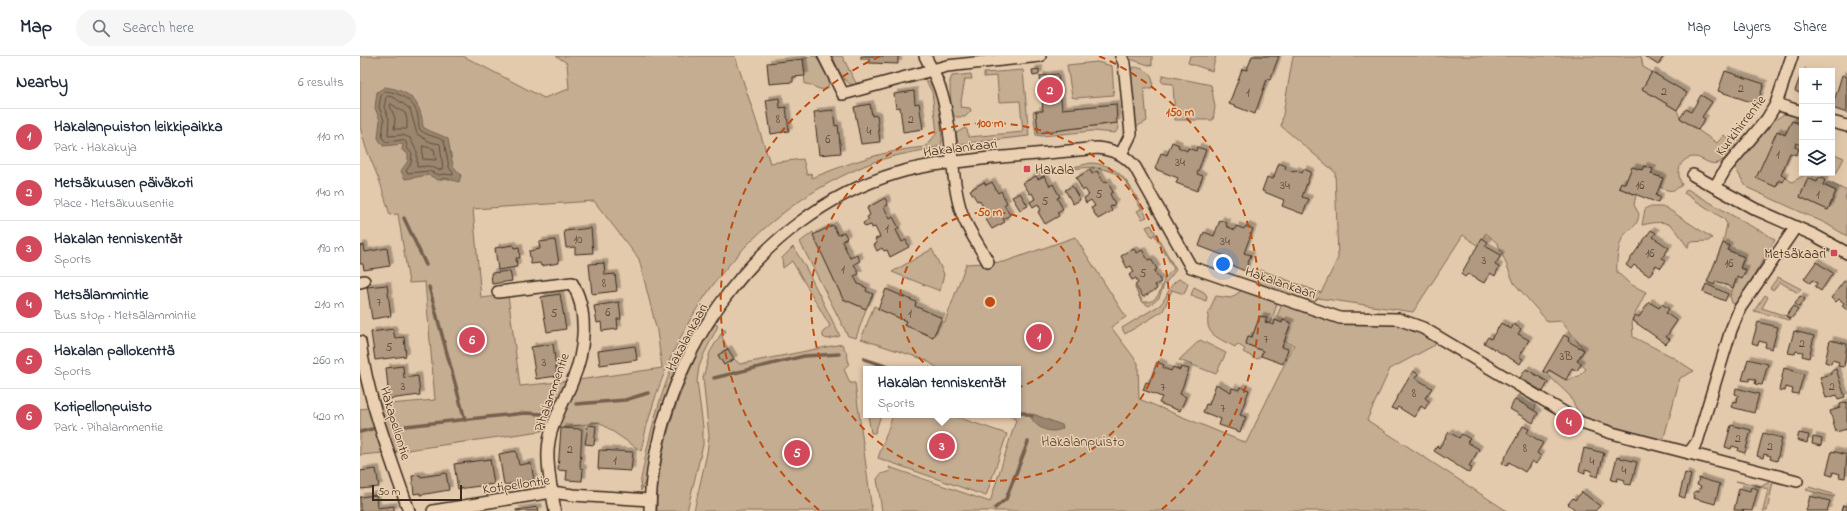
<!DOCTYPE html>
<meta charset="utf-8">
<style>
:root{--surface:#fff;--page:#f6f6f7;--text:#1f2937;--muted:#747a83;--line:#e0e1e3;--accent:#d1495b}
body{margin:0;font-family:"Indie Flower",sans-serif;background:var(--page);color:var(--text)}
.controls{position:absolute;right:12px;top:12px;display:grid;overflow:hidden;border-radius:0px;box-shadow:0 4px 16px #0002}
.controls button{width:36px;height:36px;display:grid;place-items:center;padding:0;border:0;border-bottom:1px solid var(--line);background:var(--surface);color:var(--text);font:20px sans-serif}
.scale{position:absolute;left:12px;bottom:10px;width:90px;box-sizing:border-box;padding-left:4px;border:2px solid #3b2a1e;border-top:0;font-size:11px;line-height:14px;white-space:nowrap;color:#3b2a1e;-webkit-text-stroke:3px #ebd1b2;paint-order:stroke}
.you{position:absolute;left:863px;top:208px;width:14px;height:14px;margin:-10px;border:3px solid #fff;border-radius:50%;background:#1a73e8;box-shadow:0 0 0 6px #1a73e833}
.badge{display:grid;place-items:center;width:26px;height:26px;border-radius:50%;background:var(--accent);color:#fff;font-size:13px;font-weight:700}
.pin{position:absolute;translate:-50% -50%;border:2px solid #fff;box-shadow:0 1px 4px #0006}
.popup{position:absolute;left:503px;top:310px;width:158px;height:52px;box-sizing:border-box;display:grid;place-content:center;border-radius:0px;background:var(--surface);filter:drop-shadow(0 1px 3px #0005);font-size:13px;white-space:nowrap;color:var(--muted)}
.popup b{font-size:15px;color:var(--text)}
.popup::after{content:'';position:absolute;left:50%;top:100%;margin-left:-8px;border:8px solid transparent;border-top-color:var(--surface)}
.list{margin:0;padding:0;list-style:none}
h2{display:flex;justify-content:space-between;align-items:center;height:52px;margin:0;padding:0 16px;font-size:17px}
h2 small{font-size:13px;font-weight:400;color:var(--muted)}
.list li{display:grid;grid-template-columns:26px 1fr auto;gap:12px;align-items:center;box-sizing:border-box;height:56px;padding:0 16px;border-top:1px solid var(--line)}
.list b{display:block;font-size:15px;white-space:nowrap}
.list p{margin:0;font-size:13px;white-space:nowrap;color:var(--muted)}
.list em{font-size:13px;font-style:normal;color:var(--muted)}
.icon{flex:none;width:22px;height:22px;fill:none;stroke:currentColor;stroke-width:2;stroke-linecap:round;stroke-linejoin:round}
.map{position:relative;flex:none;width:1487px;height:455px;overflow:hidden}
header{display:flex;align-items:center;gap:24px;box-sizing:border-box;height:56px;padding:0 20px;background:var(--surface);border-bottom:1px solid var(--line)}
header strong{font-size:19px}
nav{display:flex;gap:22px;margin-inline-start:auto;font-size:14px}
.search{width:280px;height:36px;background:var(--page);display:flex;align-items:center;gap:10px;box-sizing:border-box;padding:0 14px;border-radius:22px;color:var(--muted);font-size:15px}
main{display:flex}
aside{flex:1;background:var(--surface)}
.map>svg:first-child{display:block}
.green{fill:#c5ad92;stroke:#806c58}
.water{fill:#9a856e;stroke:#74614e}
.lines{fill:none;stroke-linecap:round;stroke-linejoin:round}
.shore{stroke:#614e3e;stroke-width:1}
.stream{stroke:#74614e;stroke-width:3.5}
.building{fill:#b09980;stroke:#3b2a1e;filter:url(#shadow)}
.street-casing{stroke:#3b2a1e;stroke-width:14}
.street{stroke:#ebd1b2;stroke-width:11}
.ring{fill:none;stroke:#bd4d10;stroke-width:2;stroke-dasharray:7 5}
.poi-dot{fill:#d1495b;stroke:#ebd1b2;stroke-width:1.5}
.labels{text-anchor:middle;stroke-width:3;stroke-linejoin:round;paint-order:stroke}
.number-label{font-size:12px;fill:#584636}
.street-label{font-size:14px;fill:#3b2a1e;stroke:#ebd1b2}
.poi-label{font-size:14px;fill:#3b2a1e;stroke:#ebd1b2;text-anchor:start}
.park-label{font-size:14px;fill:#503e2f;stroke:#ebd1b2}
.centre{fill:#bd4d10;stroke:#ebd1b2;stroke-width:2}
.ring-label{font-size:12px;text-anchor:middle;font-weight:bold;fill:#bd4d10;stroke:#ebd1b2;stroke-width:3;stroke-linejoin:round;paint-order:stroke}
</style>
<header>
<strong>Map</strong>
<div class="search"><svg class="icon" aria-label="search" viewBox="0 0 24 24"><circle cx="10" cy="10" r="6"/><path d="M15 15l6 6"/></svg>Search here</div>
<nav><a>Map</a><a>Layers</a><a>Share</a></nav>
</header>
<main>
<aside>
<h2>Nearby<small>6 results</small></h2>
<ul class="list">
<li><span class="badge">1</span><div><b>Hakalanpuiston leikkipaikka</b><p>Park · Hakakuja</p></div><em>110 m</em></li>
<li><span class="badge">2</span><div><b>Metsäkuusen päiväkoti</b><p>Place · Metsäkuusentie</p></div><em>140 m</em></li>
<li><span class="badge">3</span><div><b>Hakalan tenniskentät</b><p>Sports</p></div><em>190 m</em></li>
<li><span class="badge">4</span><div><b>Metsälammintie</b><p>Bus stop · Metsälammintie</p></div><em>210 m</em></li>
<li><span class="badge">5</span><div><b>Hakalan pallokenttä</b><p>Sports</p></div><em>260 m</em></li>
<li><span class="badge">6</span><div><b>Kotipellonpuisto</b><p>Park · Pihalammentie</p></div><em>420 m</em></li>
</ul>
</aside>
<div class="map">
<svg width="1487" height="455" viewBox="0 0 1487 455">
<defs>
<filter id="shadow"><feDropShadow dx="3.5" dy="-3.5" stdDeviation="0" flood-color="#0004"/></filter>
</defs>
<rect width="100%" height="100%" fill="#e4caac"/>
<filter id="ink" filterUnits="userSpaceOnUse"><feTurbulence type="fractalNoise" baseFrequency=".025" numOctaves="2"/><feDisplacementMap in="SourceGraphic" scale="8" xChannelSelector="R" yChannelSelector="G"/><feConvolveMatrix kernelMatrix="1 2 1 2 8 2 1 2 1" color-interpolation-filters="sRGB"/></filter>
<g filter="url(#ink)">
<g class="green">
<path d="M0 0H103L184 42 209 33 207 7 196 0H375L410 107 443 103 447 119 451 117 452 122C489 107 525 94 565 91L577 77 572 36 565 23 549 28V24L563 22C582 31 580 66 582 85L581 90C559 96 536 98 514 106 387 155 308 264 281 395L239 366 197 373 218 324 302 312 297 275 279 203 234 145 113 153 121 242 148 239 160 330 209 325 186 371 181 375 33 396 18 349 75 344 65 226 49 227 38 158 30 159 20 126 6 92 0 71Z"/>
<path d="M452 0H456L469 24 468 32C459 37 454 28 445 28L443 3Z"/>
<path d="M472 0H482L496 27 501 26V28C485 35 478 11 472 0Z"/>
<path d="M769 0H792V10L770 3Z"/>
<path d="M830 0H856L852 15 828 7Z"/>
<path d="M933 0H1281L1283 11 1292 16 1282 33 1317 54 1320 62 1357 87 1364 79 1376 90C1371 96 1365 104 1358 107 1348 110 1343 101 1334 101 1318 102 1316 118 1322 129 1313 136 1310 136 1300 131L1303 122 1291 118 1292 113 1284 110 1282 114 1272 111 1265 128 1261 127 1259 132 1276 139 1274 149 1279 158C1277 174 1270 170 1263 181 1258 190 1256 206 1257 216L1270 228 1286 236 1272 264 1273 281 1311 300 1334 315 1320 322 1303 385 1227 363 1218 356 1210 340 1187 318 1189 314 1206 324 1219 320 1226 313 1217 305 1224 294 1201 265 1188 266 1154 227 1138 188 1126 177 1118 190 1103 179 1053 256 958 242 952 248 901 228 897 222 901 214 961 237 978 202 975 116 921 70Z"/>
<path d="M737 6 752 10 754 39 715 42 712 41 707 9Z"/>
<path d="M775 11C788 13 795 20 792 32H784L787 65 776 71 770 14Z"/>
<path d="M663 14 669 80 598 88 596 77 605 72 607 74 609 81 663 76 660 45 639 46 637 20 624 21V17Z"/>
<path d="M611 18 612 23H605L600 51 610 52 611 55 605 61H596L592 58 590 34V25L592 20Z"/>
<path d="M803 19 851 29 855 51 853 64H815L813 28 803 27 801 24Z"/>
<path d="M676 55 678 77 757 67 759 72 755 77 732 75 682 80 676 79 673 56Z"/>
<path d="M1424 58 1442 61V67L1432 65 1425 79 1418 75 1416 131 1419 124 1423 126 1425 121 1432 126 1448 117V122L1440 141 1468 154 1476 135 1465 130 1469 126 1487 135V139L1485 140 1487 147V180L1465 167 1388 132 1383 126 1375 111 1415 64Z"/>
<path d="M1472 97 1484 102 1476 118 1472 116Z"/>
<path d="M731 107C764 108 774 137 787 161L782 163 777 155 781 153C776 144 771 130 763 123 749 109 722 110 705 115V113Z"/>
<path d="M1327 133 1387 168 1405 177 1415 184 1377 248 1372 247 1370 240 1377 221 1382 222 1386 214 1380 212 1384 201 1367 194 1369 190 1363 187 1367 168 1364 163 1324 137Z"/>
<path d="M1288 151H1305L1352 182 1348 185 1329 186 1328 192C1313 169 1311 162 1282 169L1285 153Z"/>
<path d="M791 169 816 214 804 229 799 242 789 250 781 245 775 232V231L783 246C799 247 800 234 805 222 807 219 811 216 814 213L794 178 792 181 786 171Z"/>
<path d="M453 176 483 243 506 253 496 282 488 280 440 186Z"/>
<path d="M715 181 766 261 751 271 778 307 779 343 886 387 934 289 924 285 931 267 924 264 922 267 915 264 923 246 1044 269 1077 285 1075 289 1030 313 1007 364 1147 455H522L517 423 521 418 531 415 529 411 630 446 656 364 648 359H658V313H579L566 304 501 283 514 250 546 265 545 269 573 281 580 265 585 266 606 208 644 206Z"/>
<path d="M433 191 445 210 480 280 467 283 463 281V276L470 270 432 205 423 212 422 202Z"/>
<path d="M572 193 584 218 580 235 532 216Z"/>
<path d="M1418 221 1441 233 1438 237 1420 226 1413 234 1410 232Z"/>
<path d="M819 223 825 225 828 228 824 238 812 234 803 255 765 278 762 272 800 249C808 241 808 229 819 223Z"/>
<path d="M834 231 844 236 847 240 846 245 831 239Z"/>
<path d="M882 234 918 244 911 268 905 266 906 262 900 260 892 281 888 280 886 288 903 295 901 300 897 303 883 296 885 293 877 288 875 291C859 282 843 279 849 257 851 251 853 245 856 240L871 242Z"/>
<path d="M1405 239 1408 241 1402 252 1426 260 1431 263 1429 264 1394 255Z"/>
<path d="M346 253 311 323 296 368 286 424 281 435C279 426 283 416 284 408 292 364 315 284 346 253Z"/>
<path d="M356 268 358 270 344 298 339 311 337 325 343 371V389L327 455H297C296 402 315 344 338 297 343 288 348 275 356 268Z"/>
<path d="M364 273 366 275 362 281 368 293 358 299 364 309 374 303 380 308 482 288 487 298 489 308 484 313 490 327H495L512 455H334L347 397 349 380 343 322 350 296Z"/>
<path d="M840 284 866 297 856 318 819 304Z"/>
<path d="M1160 337 1171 344 1176 350 1174 355 1155 343Z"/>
<path d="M9 352 23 397 0 399V353Z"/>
<path d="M508 359H521L515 377H511Z"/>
<path d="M533 359H591L647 378 626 440 518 402Z"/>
<path d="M1415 423 1424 426 1423 428 1413 426 1407 455H1403L1408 433 1376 425 1402 430Z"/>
<path d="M1449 431 1473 438 1475 439 1474 441 1446 434Z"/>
</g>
<g class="water">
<path d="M25 31C51 35 61 46 63 71 72 77 80 78 88 83L93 110 101 119 99 126 85 122 78 124 69 119 45 123 41 115 48 105V98L42 94 43 88 23 90 18 82 20 64 15 52 17 36Z"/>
<path d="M673 358 702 369 703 372C693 379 676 373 671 361Z"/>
</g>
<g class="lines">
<g class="shore">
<path d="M26 35C41 37 56 46 58 61 59 66 58 70 60 74 69 81 77 80 84 85L89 111 93 117V119L84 118 79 119 69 115 47 117 46 115 51 107 52 98 47 92 46 86 42 84 26 86 22 81 24 64 19 51 21 39Z"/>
<path d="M28 40 35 42 50 53 57 78 70 86 80 88 83 113 79 114 69 110 57 111V96L50 82 43 79 28 80 29 63 24 51 26 42Z"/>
<path d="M31 48 45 57 47 63V73H34L35 62 30 50Z"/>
<path d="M63 90 74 93 76 104 63 103Z"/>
</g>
<g class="stream">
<path d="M44 162 66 209"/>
<path d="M69 231 105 364"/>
<path d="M504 303 534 313"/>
<path d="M354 322 444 300 479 298"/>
<path d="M216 348 265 344 288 337"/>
<path d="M658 355 672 360"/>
<path d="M36 371 165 357 182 358"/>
<path d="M0 376 12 373"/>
<path d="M635 452 646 443 668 386"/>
</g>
</g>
<g class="building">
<path d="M501 0H538V8L509 7V3H501Z"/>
<path d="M892 0H919L910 24 907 23 895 58 869 48 882 13 887 14Z"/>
<path d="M1284 0H1304L1298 9Z"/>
<path d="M443 3 445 20 433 21V26L409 28 407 7Z"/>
<path d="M679 13V19L673 20 672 14Z"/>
<path d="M1365 15 1404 28 1397 48 1358 35Z"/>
<path d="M1442 15V38L1435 35Z"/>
<path d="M1292 16 1327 37 1317 54 1282 33Z"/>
<path d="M698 18 702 53 756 48 757 67 678 77 676 55H683L680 20Z"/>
<path d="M1482 19 1487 21V57L1472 52Z"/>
<path d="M554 35 555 48 559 47 563 73 543 76 540 51 536 52 534 38Z"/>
<path d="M1341 39 1352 46 1342 61 1345 63 1338 74 1320 62 1326 53 1331 56Z"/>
<path d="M419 42 420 52 426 51 429 75 411 78 406 44Z"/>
<path d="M510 48 512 60 517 59 520 86 501 88 494 51Z"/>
<path d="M473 54 475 70 478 69 481 97 459 99 454 56Z"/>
<path d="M1432 65 1442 69V88L1441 89 1436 87 1435 91 1439 93 1436 99 1430 97 1421 119 1425 121 1423 126 1419 124 1416 131 1396 122 1417 75 1425 79Z"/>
<path d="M812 86 819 89 818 91 827 95 828 92 836 95 837 91 846 94 837 118 843 120 837 135 816 127 818 122 795 113 801 97 807 99Z"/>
<path d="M919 107 926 110 925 113 934 116 935 114 942 117 944 113 951 116 942 141 949 143 943 158 922 150 924 144 902 135 907 121 913 123Z"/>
<path d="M1284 110 1293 113 1291 118 1303 122 1296 140 1300 141 1298 147 1259 132 1261 126 1265 128 1272 111 1282 114Z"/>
<path d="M730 114 732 118 737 115 744 127 747 125 753 136 750 138 755 148 750 151 752 155 738 163 731 152 735 150 731 144 726 147 724 142 729 139 725 133 723 135 716 122Z"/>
<path d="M676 120 678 123 684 120 690 130 693 128 700 141 697 142 703 153 697 156 699 160 685 168 678 156 681 154 678 148 673 151 670 146 675 143 672 137 670 138 663 127Z"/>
<path d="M1459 121 1465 124 1463 129 1476 135 1468 154 1440 141 1448 122 1457 126Z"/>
<path d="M624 126 626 129 632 126 638 137 641 135 647 147 644 149 650 159 643 163 645 166 632 173 625 162 628 160 625 155 620 158 618 152 623 150 619 144 617 145 610 134Z"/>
<path d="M712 130 720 144 713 148 705 134Z"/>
<path d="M660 137 668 150 660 154 652 141Z"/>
<path d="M525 142 528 149 524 151 530 163 533 161 539 172 536 174 542 186 546 184 549 191 530 201 527 194 524 195 522 192 517 195 514 189 517 187 515 183 520 181 515 171 512 172 511 169 505 171 503 167 509 164 507 161 510 159 507 152Z"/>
<path d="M860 164 867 167 866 170 875 174 876 170 884 173 886 170 893 173 884 197 891 199 885 215 863 206 865 200 839 190 844 176 854 180Z"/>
<path d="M473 169 478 179 484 176 487 182 482 185 490 202 497 199 500 205 494 208 499 218 494 220 498 228 507 232 506 235 513 238 506 253 483 243 453 179Z"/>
<path d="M231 172 233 197 215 198V191L206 192 204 175Z"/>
<path d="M1291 174 1296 177 1293 181 1309 192 1302 202 1306 204 1301 212 1296 209 1289 220 1274 209 1271 213 1266 209Z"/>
<path d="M1122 182 1128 186 1125 190 1141 199 1135 209 1139 211 1135 220 1130 217 1124 227 1108 218 1105 221 1101 218Z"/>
<path d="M195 184 199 207 181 210 180 207 171 208 169 195 180 193 179 186Z"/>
<path d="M1363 187 1369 190 1367 194 1384 201 1380 212 1386 214 1382 223 1377 221 1373 232 1356 225 1354 229 1347 226Z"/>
<path d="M4 189 5 196 27 192 30 210 4 214 3 208H0V190Z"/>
<path d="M153 189 154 192 159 191 160 202H156L157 211 138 214 135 192Z"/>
<path d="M774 193 777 197 782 194 788 204 791 203 797 213 794 215 801 226 795 229 797 233 783 241 775 229 778 227 776 222 772 224 769 219 774 216 771 210 767 212 761 200Z"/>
<path d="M1456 206 1473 217 1461 235 1455 231 1457 227 1452 224 1450 227 1444 223Z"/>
<path d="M244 207 245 219 255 218 257 235 232 238 229 208Z"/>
<path d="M150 215 152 225 132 228 131 217Z"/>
<path d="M1484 225 1487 227V254L1482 250 1484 247 1479 243 1476 246 1471 242Z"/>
<path d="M1346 228 1368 238 1365 245 1343 236Z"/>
<path d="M27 229 31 260 12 263 7 231Z"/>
<path d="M526 233 556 246 555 250 582 262 573 281 544 269 546 265 518 253Z"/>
<path d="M200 238 206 273 187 276 181 241Z"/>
<path d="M1440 240 1445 243 1439 251 1435 248Z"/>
<path d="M259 246 261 263H257L258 273 242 275 241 266 237 267 234 250Z"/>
<path d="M1289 246 1299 252 1302 248 1309 253 1306 257 1317 265 1306 281 1310 283 1306 288 1272 264 1275 259 1279 261Z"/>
<path d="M1433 250 1438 254 1431 263 1426 260Z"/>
<path d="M900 260 907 262 905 266 914 269 915 264 922 267 923 264 931 267 922 291 928 293 923 308 901 300 903 295 886 288 888 280 892 281Z"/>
<path d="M1398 266 1418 271 1412 293 1405 291 1406 287 1399 285 1398 289 1392 287Z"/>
<path d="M1141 267 1151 273 1154 268 1161 273 1158 278 1169 284 1159 301 1163 303 1160 308 1124 287 1128 281 1131 283Z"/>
<path d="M33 273 35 282 44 281 46 300 15 304 11 276Z"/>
<path d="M1434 275 1454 280 1449 302 1442 300 1443 296 1436 295 1435 298 1428 297Z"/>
<path d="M1204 279 1209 282 1208 285 1224 294 1217 305 1221 308 1217 315 1212 312 1206 324 1189 314 1187 318 1183 315Z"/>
<path d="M1470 284 1487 288 1484 311 1478 310 1479 306 1472 304 1471 308 1465 306Z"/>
<path d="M193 288 197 320 176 323 171 291Z"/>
<path d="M275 290 277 304 240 309 238 295Z"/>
<path d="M368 293 374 303 364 309 358 299Z"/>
<path d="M1388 303 1408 308 1402 329 1395 328 1396 324 1390 322 1389 325 1382 324Z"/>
<path d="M797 306 804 309 803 312 811 315 813 311 820 314 821 311 829 313 820 338 826 341 820 355 799 347 802 341 783 334 786 326 789 327Z"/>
<path d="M43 310 44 322 58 320 60 339 29 343 26 312Z"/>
<path d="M1424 312 1444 318 1438 338 1432 337 1433 333 1426 331 1425 335 1419 334Z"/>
<path d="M1166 313 1188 326 1183 336 1160 322Z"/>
<path d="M1476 313 1485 341 1478 343 1477 339 1466 342 1460 321 1471 318V315Z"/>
<path d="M1053 315 1058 318 1055 322 1072 332 1065 342 1069 345 1065 353 1061 350 1054 361 1038 351 1036 354 1031 352Z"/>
<path d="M856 328 871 336 872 332 879 334 880 331 889 334 880 359 886 361 880 376 859 369 861 363 843 356 846 348 849 349Z"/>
<path d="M1376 332 1399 338 1394 357 1371 351 1373 345 1377 346 1378 339 1375 338Z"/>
<path d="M1155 343 1178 357 1173 367 1150 353Z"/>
<path d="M1487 346V375V373L1476 376 1470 355 1480 352V348Z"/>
<path d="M228 369 236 370 234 389 225 388Z"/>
<path d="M1371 369 1391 374 1385 397 1378 395 1379 392 1372 390 1371 393 1365 391Z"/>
<path d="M1163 370 1169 373 1167 377 1183 387 1177 397 1181 400 1176 408 1172 405 1165 416 1149 406 1147 410 1142 407Z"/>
<path d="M201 372 222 373 220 412 223 413 222 425 206 424 207 415 198 414Z"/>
<path d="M1089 376 1099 382 1102 378 1110 383 1107 386 1119 393 1109 410 1112 412 1109 417 1074 395 1077 390 1079 392Z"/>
<path d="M1403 377 1422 382 1417 405 1410 403 1411 400 1404 398 1403 402 1397 400Z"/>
<path d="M1439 377 1449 379 1447 387 1437 384Z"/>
<path d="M1453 381 1462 383 1461 390 1452 388Z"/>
<path d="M1224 392 1244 397 1238 421 1231 419 1232 415 1225 413V417L1219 415Z"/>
<path d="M239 394 273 396 271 415 238 413Z"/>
<path d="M156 395 159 409 171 407 174 424 144 429 139 398Z"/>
<path d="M1472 395 1487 399 1485 422 1479 421 1480 418 1473 416 1472 420 1466 418Z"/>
<path d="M1257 401 1277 406 1271 429 1264 428 1265 424 1258 422 1257 425 1251 424Z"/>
<path d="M130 403 134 428 98 433 94 408Z"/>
<path d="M16 413 19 431 0 433V415Z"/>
<path d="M86 417 89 434 60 439V437L54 438 52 420 60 419 61 421Z"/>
<path d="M1325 417 1331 419 1325 442 1319 440Z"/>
<path d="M1339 422 1360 428 1355 448 1333 442 1335 435 1339 436 1341 430 1337 429Z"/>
<path d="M1391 431 1398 433 1392 455 1374 454 1379 432 1390 435Z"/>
<path d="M1222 436 1240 450 1235 455H1217L1208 448 1213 442 1215 444Z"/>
<path d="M16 439 17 452 34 450V455H0V441Z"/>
<path d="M1450 440 1470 445 1467 455H1446Z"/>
<path d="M1483 449 1487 450V455H1481Z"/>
<path d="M178 451 179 455H156V454Z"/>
</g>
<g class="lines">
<g class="street-casing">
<g id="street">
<path d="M464 0 483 38 587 10 680 0"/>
<path d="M565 0C572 13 579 27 583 42 593 77 590 114 599 148 604 169 618 187 628 206"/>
<path d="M761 0 764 7 771 78 761 98"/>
<path d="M1416 48 1442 56"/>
<path d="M1472 66 1487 70"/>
<path d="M1333 119 1395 153 1454 179 1487 197"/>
<path d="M1355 131 1366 112 1407 63 1416 48 1432 0"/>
<path d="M0 226 4 225"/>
<path d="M138 236 212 227C229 255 225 296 212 326 203 349 189 369 188 395 187 414 192 436 195 455"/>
<path d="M0 286C8 344 30 400 49 455"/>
<path d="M1329 397 1437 425"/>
<path d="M73 455 192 436 213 439 290 444"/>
<path d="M290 455C292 309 395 159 537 117 567 108 599 106 630 102 666 99 702 96 737 92 754 94 764 98 775 111L831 211 980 262 1038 263 1063 272 1222 367 1252 377 1329 397 1337 386 1371 274 1380 252 1435 172"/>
</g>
</g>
<use href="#street" class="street"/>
</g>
</g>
<g class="ring">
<circle cx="630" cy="246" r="90"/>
<circle cx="630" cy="246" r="179"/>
<path d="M459 454A269 269 0 0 1 521 0M739 0A269 269 0 0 1 801 454"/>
</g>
<g class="poi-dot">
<rect x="663" y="109" width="8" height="8" rx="2"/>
<rect x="1470" y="193" width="8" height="8" rx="2"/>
</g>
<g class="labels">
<g class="number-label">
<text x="1381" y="36">2</text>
<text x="1304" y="39">2</text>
<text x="888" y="40">1</text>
<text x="418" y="67">8</text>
<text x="551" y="67">2</text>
<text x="509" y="79">4</text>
<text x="468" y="87">6</text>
<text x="1418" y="102">1</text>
<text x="820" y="110">34</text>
<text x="925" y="133">34</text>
<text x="1280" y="133">16</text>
<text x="739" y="142">5</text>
<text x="1458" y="142">1</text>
<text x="685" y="149">5</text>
<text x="527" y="176">1</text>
<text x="218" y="187">10</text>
<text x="865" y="189">34</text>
<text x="1290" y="201">16</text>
<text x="1124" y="208">3</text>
<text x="1369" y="211">16</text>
<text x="483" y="217">1</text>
<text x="783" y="221">5</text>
<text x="244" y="231">8</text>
<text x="19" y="250">7</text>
<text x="248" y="260">6</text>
<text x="194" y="261">5</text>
<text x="550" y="261">1</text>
<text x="906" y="287">7</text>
<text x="1442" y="291">2</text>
<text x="29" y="295">5</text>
<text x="1206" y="304">3B</text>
<text x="184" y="310">3</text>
<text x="43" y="334">3</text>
<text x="1472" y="334">2</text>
<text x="803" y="335">7</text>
<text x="1054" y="341">8</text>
<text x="863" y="356">7</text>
<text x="1378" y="386">2</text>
<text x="1410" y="394">2</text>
<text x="1165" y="396">8</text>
<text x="210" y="397">2</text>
<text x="255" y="408">1</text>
<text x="1232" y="409">4</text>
<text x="1264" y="418">4</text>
</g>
<g class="street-label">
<text transform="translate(1380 69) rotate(-52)" y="5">Kurkihirrentie</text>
<text transform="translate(600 91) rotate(-7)" y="5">Hakalankaari</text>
<text transform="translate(921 226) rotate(19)" y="5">Hakalankaari</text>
<text transform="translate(326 281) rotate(-62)" y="5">Hakalankaari</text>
<text transform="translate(191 336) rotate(-71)" y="5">Pihalammentie</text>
<text transform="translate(36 367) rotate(73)" y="5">Hakapellontie</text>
<text transform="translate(156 428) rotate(-8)" y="5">Kotipellontie</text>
</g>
<g class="poi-label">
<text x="675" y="118">Hakala</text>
<text x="1466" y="202" text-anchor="end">Metsäkaari</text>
</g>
<g class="park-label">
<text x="723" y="390">Hakalanpuisto</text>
</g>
</g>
<circle cx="630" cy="246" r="6" class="centre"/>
<g class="ring-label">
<text x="820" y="60">150 m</text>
<text x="630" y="71">100 m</text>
<text x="630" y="160">50 m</text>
</g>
</svg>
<div class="controls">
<button>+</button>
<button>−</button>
<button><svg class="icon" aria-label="layers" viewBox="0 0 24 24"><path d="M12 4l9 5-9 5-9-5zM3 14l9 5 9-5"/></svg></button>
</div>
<div class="scale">50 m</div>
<div class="you"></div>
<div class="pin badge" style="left:679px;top:281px">1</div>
<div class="pin badge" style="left:690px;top:34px">2</div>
<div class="pin badge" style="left:582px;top:390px">3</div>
<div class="popup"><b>Hakalan tenniskentät</b>Sports</div>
<div class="pin badge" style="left:1209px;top:366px">4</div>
<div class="pin badge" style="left:437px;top:397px">5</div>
<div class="pin badge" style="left:112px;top:284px">6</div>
</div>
</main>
